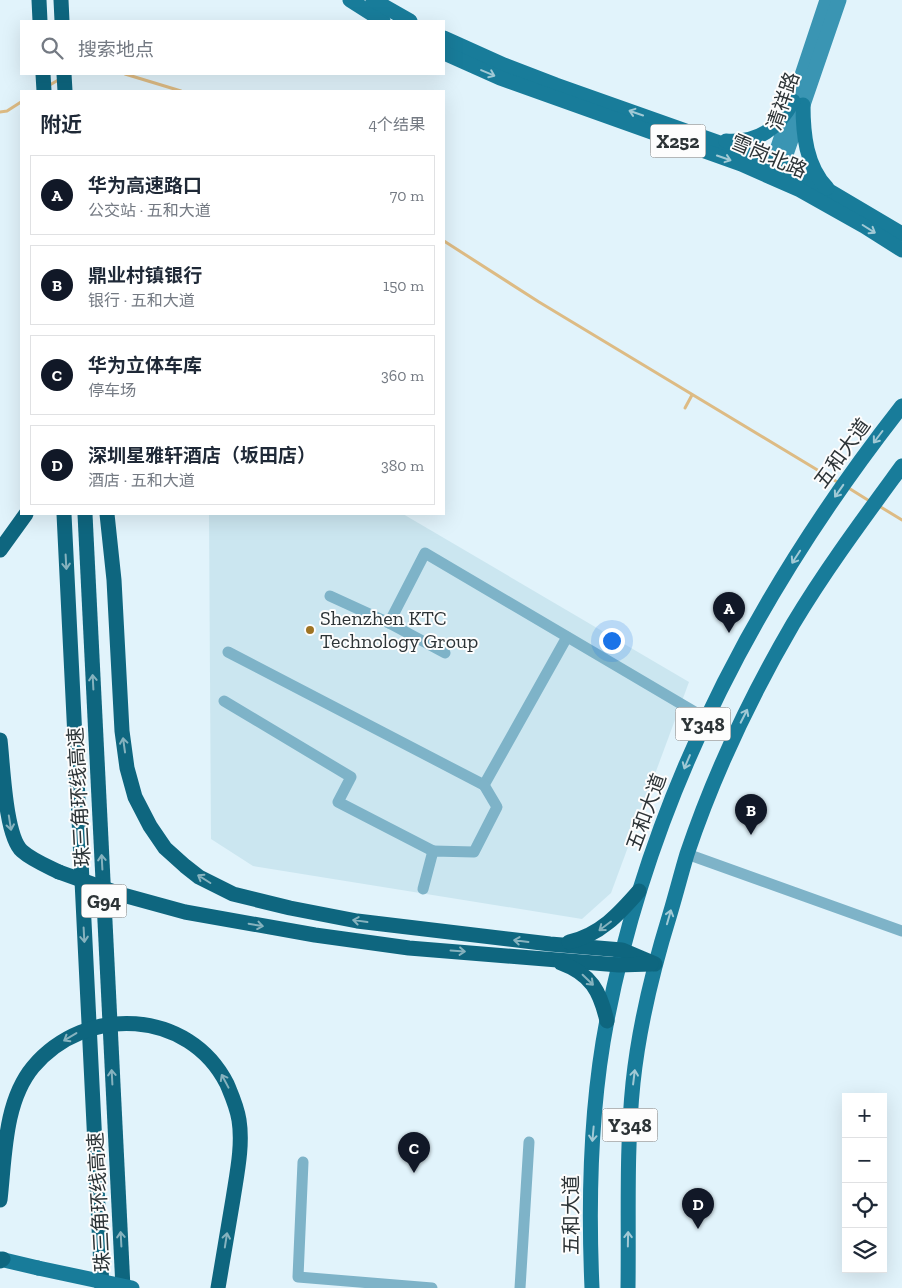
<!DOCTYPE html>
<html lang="zh">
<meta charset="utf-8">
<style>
:root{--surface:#fff;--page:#f2f2f3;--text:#1f2937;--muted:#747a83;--line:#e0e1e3;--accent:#111827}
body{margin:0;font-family:"Zilla Slab","Noto Sans SC",serif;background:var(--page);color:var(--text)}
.controls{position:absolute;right:15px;bottom:15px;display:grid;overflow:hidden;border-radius:0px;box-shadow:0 5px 20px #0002}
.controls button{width:45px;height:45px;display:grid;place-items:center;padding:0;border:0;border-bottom:1px solid var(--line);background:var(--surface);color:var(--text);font:25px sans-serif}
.you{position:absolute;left:611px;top:640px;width:18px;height:18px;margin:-12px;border:4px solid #fff;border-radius:50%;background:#1a73e8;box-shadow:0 0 0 8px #1a73e833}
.badge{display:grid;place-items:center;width:32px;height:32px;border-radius:50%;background:var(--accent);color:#fff;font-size:16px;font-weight:700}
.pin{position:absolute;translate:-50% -41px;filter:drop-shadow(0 1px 2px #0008)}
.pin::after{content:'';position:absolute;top:26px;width:18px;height:15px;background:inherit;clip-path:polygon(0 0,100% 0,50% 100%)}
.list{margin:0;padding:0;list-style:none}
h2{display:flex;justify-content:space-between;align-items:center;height:65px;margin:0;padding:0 20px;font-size:21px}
h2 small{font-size:16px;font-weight:400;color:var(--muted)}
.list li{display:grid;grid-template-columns:32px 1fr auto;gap:15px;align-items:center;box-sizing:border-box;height:80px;margin:0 10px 10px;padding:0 10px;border:1px solid var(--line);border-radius:0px}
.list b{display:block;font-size:19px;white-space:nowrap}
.list p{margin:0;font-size:16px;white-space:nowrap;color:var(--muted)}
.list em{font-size:16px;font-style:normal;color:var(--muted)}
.icon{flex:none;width:28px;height:28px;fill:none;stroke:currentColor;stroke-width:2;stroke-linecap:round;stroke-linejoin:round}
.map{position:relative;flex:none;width:902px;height:1288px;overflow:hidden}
.search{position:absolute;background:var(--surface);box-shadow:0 5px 20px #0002;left:20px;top:20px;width:425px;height:55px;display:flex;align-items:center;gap:12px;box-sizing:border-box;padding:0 18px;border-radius:0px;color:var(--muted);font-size:19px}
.panel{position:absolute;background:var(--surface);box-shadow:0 5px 20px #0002;left:20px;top:90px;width:425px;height:425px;border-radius:0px}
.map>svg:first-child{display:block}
.built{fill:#cbe6f0}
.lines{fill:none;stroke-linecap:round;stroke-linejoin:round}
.stream{stroke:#ddbb84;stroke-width:3}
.street{stroke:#7eb3c8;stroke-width:11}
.secondary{stroke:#3a95b3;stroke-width:15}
.primary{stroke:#187c9a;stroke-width:15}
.highway{stroke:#0e667f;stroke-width:15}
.primary-bridge{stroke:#187c9a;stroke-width:15}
.highway-bridge{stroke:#0e667f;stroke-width:15}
.oneway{stroke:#a1c9d5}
.oneway2{stroke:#86b2be}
.poi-dot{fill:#9f7423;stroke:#fdfdfd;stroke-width:2}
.labels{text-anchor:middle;stroke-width:4;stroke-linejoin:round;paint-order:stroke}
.shield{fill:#fdfdfd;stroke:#6b7072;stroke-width:1}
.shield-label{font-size:19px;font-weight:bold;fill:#2d3437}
.street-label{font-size:20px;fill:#2d3437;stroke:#fdfdfd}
.poi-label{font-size:20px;fill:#2d3437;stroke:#fdfdfd;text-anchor:start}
</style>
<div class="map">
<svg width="902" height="1288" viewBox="0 0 902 1288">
<rect width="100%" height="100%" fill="#e1f3fb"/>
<path class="built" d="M209 514H403L689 682 611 893 582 919 253 866 211 839Z"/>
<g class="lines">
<g class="stream">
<path d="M125 74 181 91"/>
<path d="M48 86 60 79"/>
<path d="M0 112 7 111 21 102"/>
<path d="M444 241 539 302 839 483"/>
<path d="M685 408 692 395"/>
<path d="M847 487 871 502"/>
<path d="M879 506 902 520"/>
</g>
<g class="street">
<path d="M330 596 389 623"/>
<path d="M228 652 484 785 567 637"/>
<path d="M445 653 389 623 425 553 705 718"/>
<path d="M224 701 351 777 338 802 433 851"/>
<path d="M687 854 902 931"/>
<path d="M423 889 433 851 474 852 497 807 484 785"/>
<path d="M303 1162 298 1277 432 1288"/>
<path d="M520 1288 529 1142"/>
</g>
<g class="secondary">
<path d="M772 173 773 162 827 0"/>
<path d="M773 176 782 166 839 0"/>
</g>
<g class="primary">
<path d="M350 0 383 21"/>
<path d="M373 0 410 21"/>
<path d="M444 38 504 65 556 85 773 162 831 192 902 234"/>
<path d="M444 53 500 78 741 164 800 190 864 226 902 250"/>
<path d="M803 105C803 134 806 166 827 188"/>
<path d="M726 141C758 143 778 129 793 101"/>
<path d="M0 1259 38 1268"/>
<path d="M592 1288C588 1198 590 1108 607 1020 651 793 760 587 902 406"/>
<path d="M628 1288C629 1220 626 1151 633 1083 639 1026 653 969 670 914 676 894 681 874 687 854 714 774 751 696 793 624 826 569 864 518 902 466"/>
</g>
<g class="highway">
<path d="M39 0 40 21"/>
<path d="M61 0 62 21"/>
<path d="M43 74 44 91"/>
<path d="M64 74 65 91"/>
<path d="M64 514 102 1288"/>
<path d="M85 514 123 1288"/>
<path d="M107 514 114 580 122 731 127 768 135 797 150 826 165 848 185 866 199 877 233 894 290 908 357 921 550 944 622 950 655 964"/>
<path d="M0 550 26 514"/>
<path d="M0 740C3 764 5 836 22 851 32 860 47 866 59 872"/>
<path d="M123 895 185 912 315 935 409 948 619 965 651 964"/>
<path d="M569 942C600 935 619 914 639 891"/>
<path d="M561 963C591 974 600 991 607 1021"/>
<path d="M0 1261 3 1259"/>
</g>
<path class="primary-bridge" d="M38 1268 132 1288"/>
<g class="highway-bridge">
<path d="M59 872 123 895"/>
<path d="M0 1200C5 1157 4 1102 33 1067 86 1004 189 1009 227 1084 232 1096 237 1107 239 1120 243 1145 237 1173 233 1199 228 1228 223 1258 218 1288"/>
</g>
</g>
<defs><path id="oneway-shaft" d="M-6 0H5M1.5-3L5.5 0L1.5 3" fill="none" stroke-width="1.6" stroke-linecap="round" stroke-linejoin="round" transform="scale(1.25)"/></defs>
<g class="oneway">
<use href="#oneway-shaft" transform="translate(488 73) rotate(23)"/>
<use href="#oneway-shaft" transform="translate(636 113) rotate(-161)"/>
<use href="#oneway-shaft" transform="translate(724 158) rotate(19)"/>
<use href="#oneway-shaft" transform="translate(869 229) rotate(32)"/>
<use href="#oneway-shaft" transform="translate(878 437) rotate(127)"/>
<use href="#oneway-shaft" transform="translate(839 491) rotate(125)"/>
<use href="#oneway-shaft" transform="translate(796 557) rotate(123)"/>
<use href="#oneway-shaft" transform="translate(744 716) rotate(-63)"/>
<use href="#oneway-shaft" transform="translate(687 762) rotate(113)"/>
<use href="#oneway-shaft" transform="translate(669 917) rotate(-74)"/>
<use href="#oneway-shaft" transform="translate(634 1077) rotate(-83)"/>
<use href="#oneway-shaft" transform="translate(593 1134) rotate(95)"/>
<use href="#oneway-shaft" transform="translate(628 1239) rotate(-89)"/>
</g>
<g class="oneway2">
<use href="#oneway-shaft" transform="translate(66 562) rotate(87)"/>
<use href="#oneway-shaft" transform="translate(93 682) rotate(-93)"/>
<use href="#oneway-shaft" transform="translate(124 745) rotate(-98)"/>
<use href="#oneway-shaft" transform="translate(10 823) rotate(81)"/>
<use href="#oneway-shaft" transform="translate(102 862) rotate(-93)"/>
<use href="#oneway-shaft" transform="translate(204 879) rotate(-148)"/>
<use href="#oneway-shaft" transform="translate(360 921) rotate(-172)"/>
<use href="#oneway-shaft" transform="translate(256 925) rotate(10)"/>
<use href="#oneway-shaft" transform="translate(605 926) rotate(143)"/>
<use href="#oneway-shaft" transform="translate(84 935) rotate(87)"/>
<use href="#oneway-shaft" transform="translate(521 941) rotate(-173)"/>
<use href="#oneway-shaft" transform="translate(458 951) rotate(4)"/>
<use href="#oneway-shaft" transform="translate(588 980) rotate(44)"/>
<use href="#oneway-shaft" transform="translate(70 1037) rotate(149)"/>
<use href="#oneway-shaft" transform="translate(112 1077) rotate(-93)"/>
<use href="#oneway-shaft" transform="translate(225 1081) rotate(-118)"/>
<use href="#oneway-shaft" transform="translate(121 1239) rotate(-93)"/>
<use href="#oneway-shaft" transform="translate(226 1240) rotate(-81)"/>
</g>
<circle class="poi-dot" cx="310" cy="630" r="5"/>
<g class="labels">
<g class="shield">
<rect x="650.5" y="124.5" width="55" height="33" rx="4"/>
<rect x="675.5" y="707.5" width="55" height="33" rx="4"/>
<rect x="81.5" y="884.5" width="45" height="33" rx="4"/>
<rect x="602.5" y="1108.5" width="55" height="33" rx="4"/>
</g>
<g class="shield-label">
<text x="678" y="148">X252</text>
<text x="703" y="731">Y348</text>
<text x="104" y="908">G94</text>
<text x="630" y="1132">Y348</text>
</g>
<g class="street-label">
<text transform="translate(783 101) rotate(-71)" y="7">清祥路</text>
<text transform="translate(769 156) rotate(23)" y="7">雪岗北路</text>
<text transform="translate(842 453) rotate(-54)" y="7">五和大道</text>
<text transform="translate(79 797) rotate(-93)" y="7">珠三角环线高速</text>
<text transform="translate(646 812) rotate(-70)" y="7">五和大道</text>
<text transform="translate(99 1202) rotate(-93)" y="7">珠三角环线高速</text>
<text transform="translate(571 1215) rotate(-90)" y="7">五和大道</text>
</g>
<g class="poi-label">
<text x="320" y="625">Shenzhen KTC<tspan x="320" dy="23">Technology Group</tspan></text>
</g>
</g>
</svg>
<div class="controls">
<button>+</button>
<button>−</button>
<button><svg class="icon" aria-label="locate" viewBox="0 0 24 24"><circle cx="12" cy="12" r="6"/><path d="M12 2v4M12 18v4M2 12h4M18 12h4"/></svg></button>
<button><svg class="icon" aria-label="layers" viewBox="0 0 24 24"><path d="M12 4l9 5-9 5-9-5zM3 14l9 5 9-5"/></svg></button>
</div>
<div class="you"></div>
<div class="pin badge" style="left:729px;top:633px">A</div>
<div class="pin badge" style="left:751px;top:835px">B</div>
<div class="pin badge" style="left:414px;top:1173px">C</div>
<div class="pin badge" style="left:698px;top:1229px">D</div>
<div class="search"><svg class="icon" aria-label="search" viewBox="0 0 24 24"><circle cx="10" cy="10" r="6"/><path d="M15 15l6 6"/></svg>搜索地点</div>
<section class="panel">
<h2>附近<small>4个结果</small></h2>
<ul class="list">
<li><span class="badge">A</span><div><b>华为高速路口</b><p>公交站 · 五和大道</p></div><em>70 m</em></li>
<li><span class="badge">B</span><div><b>鼎业村镇银行</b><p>银行 · 五和大道</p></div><em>150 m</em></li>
<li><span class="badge">C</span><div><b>华为立体车库</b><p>停车场</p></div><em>360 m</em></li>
<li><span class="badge">D</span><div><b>深圳星雅轩酒店（坂田店）</b><p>酒店 · 五和大道</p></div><em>380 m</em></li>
</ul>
</section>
</div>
